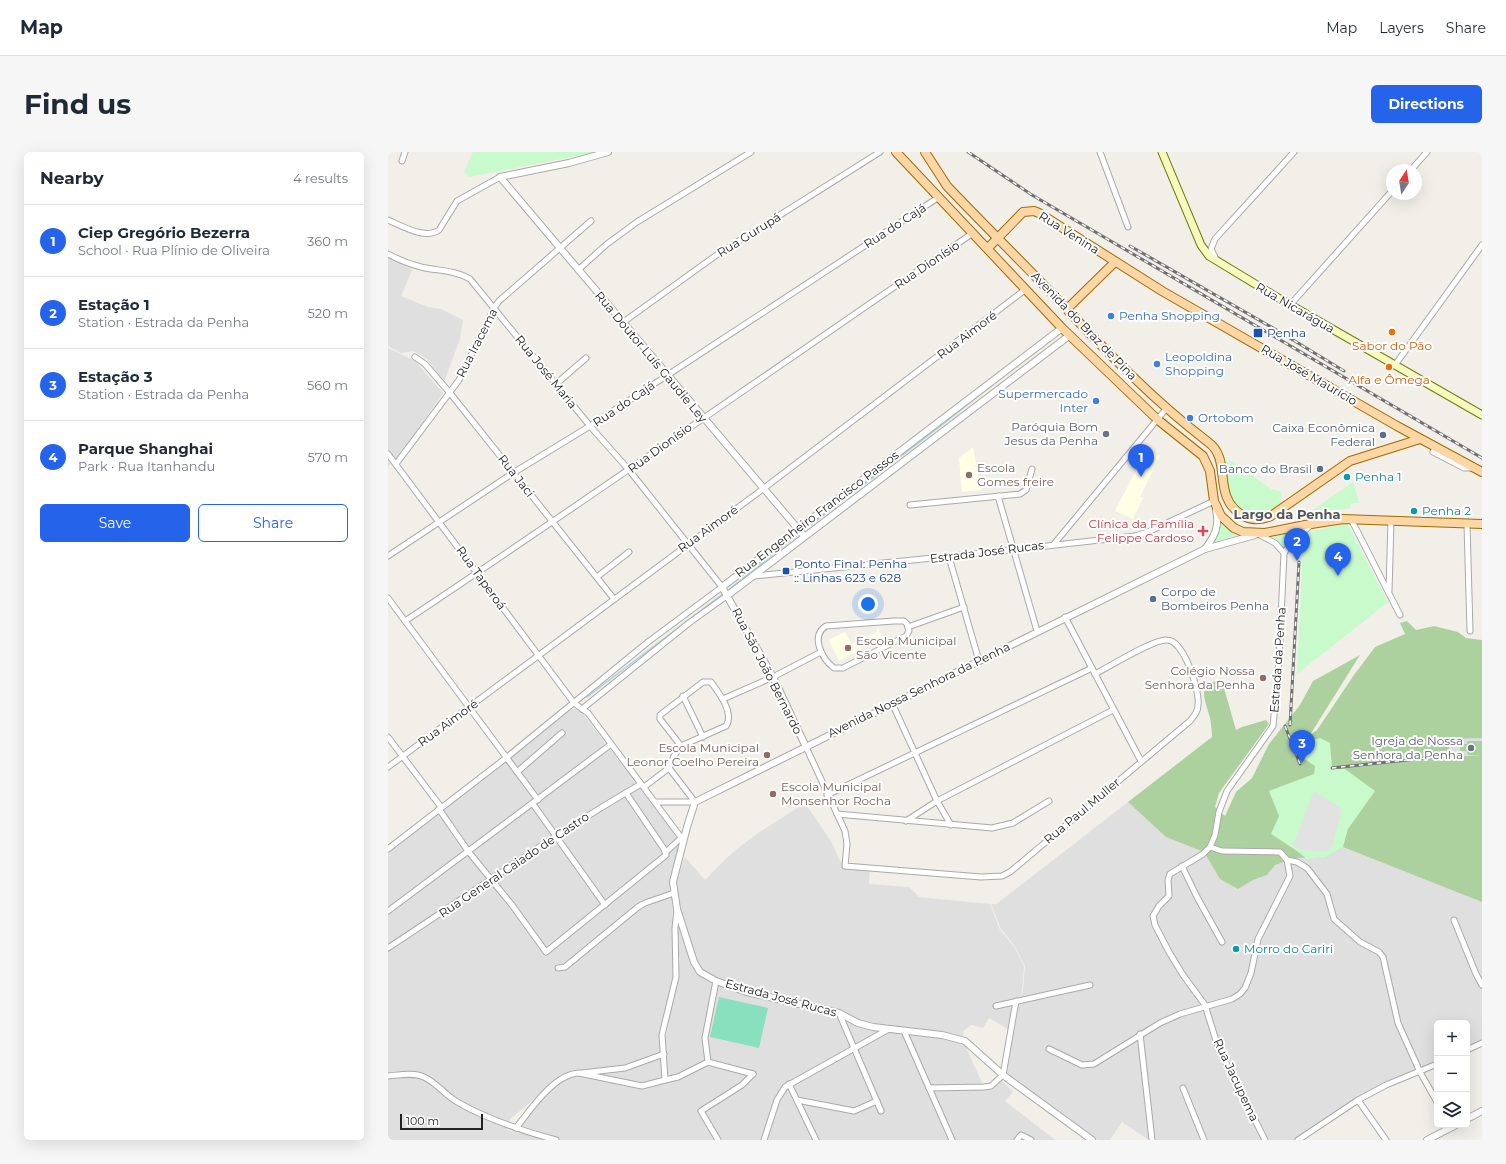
<!DOCTYPE html>
<meta charset="utf-8">
<style>
:root{--surface:#fff;--page:#f6f6f7;--text:#1f2937;--muted:#747a83;--line:#e0e1e3;--accent:#2563eb}
body{margin:0;font-family:Montserrat,sans-serif;background:var(--page);color:var(--text)}
.controls{position:absolute;right:12px;bottom:12px;display:grid;overflow:hidden;border-radius:6px;box-shadow:0 4px 16px #0002}
.controls button{width:36px;height:36px;display:grid;place-items:center;padding:0;border:0;border-bottom:1px solid var(--line);background:var(--surface);color:var(--text);font:20px sans-serif}
.compass{position:absolute;left:998px;top:12px;width:36px;height:36px;border-radius:50%;background:var(--surface);box-shadow:0 4px 16px #0002;rotate:12deg}
.scale{position:absolute;left:12px;bottom:10px;width:83px;box-sizing:border-box;padding-left:4px;border:2px solid #222;border-top:0;font-size:11px;line-height:14px;white-space:nowrap;color:#222;-webkit-text-stroke:3px #fff;paint-order:stroke}
.you{position:absolute;left:480px;top:452px;width:14px;height:14px;margin:-10px;border:3px solid #fff;border-radius:50%;background:#1a73e8;box-shadow:0 0 0 6px #1a73e833}
.badge{display:grid;place-items:center;width:26px;height:26px;border-radius:50%;background:var(--accent);color:#fff;font-size:13px;font-weight:700}
.pin{position:absolute;translate:-50% -33px;filter:drop-shadow(0 1px 2px #0008)}
.pin::after{content:'';position:absolute;top:21px;width:14px;height:12px;background:inherit;clip-path:polygon(0 0,100% 0,50% 100%)}
.list{margin:0;padding:0;list-style:none}
h2{display:flex;justify-content:space-between;align-items:center;height:52px;margin:0;padding:0 16px;font-size:17px}
h2 small{font-size:13px;font-weight:400;color:var(--muted)}
.list li{display:grid;grid-template-columns:26px 1fr auto;gap:12px;align-items:center;box-sizing:border-box;height:72px;padding:0 16px;border-top:1px solid var(--line)}
.list b{display:block;font-size:15px;white-space:nowrap}
.list p{margin:0;font-size:13px;white-space:nowrap;color:var(--muted)}
.list em{font-size:13px;font-style:normal;color:var(--muted)}
.actions{display:flex;gap:8px;padding:12px 16px}
.actions a{flex:1;padding:9px 0;border:1px solid var(--accent);border-radius:6px;text-align:center;font-size:14px;color:var(--accent)}
.actions .main{background:var(--accent);color:#fff}
.icon{flex:none;width:22px;height:22px;fill:none;stroke:currentColor;stroke-width:2;stroke-linecap:round;stroke-linejoin:round}
.map{position:relative;flex:none;width:1094px;height:988px;overflow:hidden;border-radius:6px}
header{display:flex;align-items:center;gap:24px;box-sizing:border-box;height:56px;padding:0 20px;background:var(--surface);border-bottom:1px solid var(--line)}
header strong{font-size:19px}
nav{display:flex;gap:22px;margin-inline-start:auto;font-size:14px}
.intro{display:flex;align-items:center;justify-content:space-between;box-sizing:border-box;height:96px;padding:0 24px}
h1{margin:0;font-size:28px}
.button{padding:10px 18px;border-radius:6px;background:var(--accent);color:#fff;font-size:14px;font-weight:700}
main{display:flex;gap:24px;padding:0 24px}
aside{flex:1;background:var(--surface);border-radius:6px;box-shadow:0 4px 16px #0002}
.map>svg:first-child{display:block}
.residential{fill:#e0dfdf;fill-rule:evenodd}
.education{fill:#ffffe5}
.forest{fill:#add19e}
.park{fill:#c8facc}
.pitch{fill:#88e0be}
.parking{fill:#e2e2e2}
.plaza{fill:#dddde8}
.lines{fill:none;stroke-linecap:round;stroke-linejoin:round}
.stream{stroke:#aad3df;stroke-width:1.5}
.minor-casing{stroke:#a9a9a9;stroke-width:7}
.tertiary-casing{stroke:#a9a9a9;stroke-width:8}
.secondary-casing{stroke:#707d05;stroke-width:9}
.primary-casing{stroke:#a06b00;stroke-width:10}
.minor{stroke:#fff;stroke-width:5}
.tertiary{stroke:#fff;stroke-width:6}
.secondary{stroke:#f7fabf;stroke-width:7}
.primary{stroke:#fcd6a4;stroke-width:8}
.rail-casing{stroke:#707070;stroke-width:3}
.rail{stroke:#fff;stroke-width:1.5;stroke-dasharray:4.5;stroke-linecap:butt}
.shop-dot{fill:#3f7fe0;stroke:#fff;stroke-width:1.5}
.food-dot{fill:#e8710a;stroke:#fff;stroke-width:1.5}
.transit-dot{fill:#1a4fb4;stroke:#fff;stroke-width:1.5}
.worship-dot{fill:#6b7280;stroke:#fff;stroke-width:1.5}
.service-dot{fill:#5c6f8a;stroke:#fff;stroke-width:1.5}
.education-dot{fill:#8d6e63;stroke:#fff;stroke-width:1.5}
.culture-dot{fill:#0f9aa8;stroke:#fff;stroke-width:1.5}
.health-dot{fill:#e0444e;stroke:#fff;stroke-width:1.5}
.labels{text-anchor:middle;stroke-width:4;stroke-linejoin:round;paint-order:stroke}
.street-label{font-size:12px;fill:#222;stroke:#fff}
.shop-label{font-size:12px;fill:#366cbe;stroke:#fff;text-anchor:start}
.transit-label{font-size:12px;fill:#164399;stroke:#fff;text-anchor:start}
.food-label{font-size:12px;fill:#c56008;stroke:#fff}
.worship-label{font-size:12px;fill:#5b616d;stroke:#fff;text-anchor:end}
.service-label{font-size:12px;fill:#4e5e75;stroke:#fff;text-anchor:end}
.education-label{font-size:12px;fill:#785e54;stroke:#fff;text-anchor:start}
.culture-label{font-size:12px;fill:#0d838f;stroke:#fff;text-anchor:start}
.health-label{font-size:12px;fill:#be3a42;stroke:#fff;text-anchor:end}
.neighbourhood-label{font-size:13px;font-weight:bold;fill:#555;stroke:#fff}
</style>
<header>
<strong>Map</strong>
<nav><a>Map</a><a>Layers</a><a>Share</a></nav>
</header>
<div class="intro"><h1>Find us</h1><a class="button">Directions</a></div>
<main>
<aside>
<h2>Nearby<small>4 results</small></h2>
<ul class="list">
<li><span class="badge">1</span><div><b>Ciep Gregório Bezerra</b><p>School · Rua Plínio de Oliveira</p></div><em>360 m</em></li>
<li><span class="badge">2</span><div><b>Estação 1</b><p>Station · Estrada da Penha</p></div><em>520 m</em></li>
<li><span class="badge">3</span><div><b>Estação 3</b><p>Station · Estrada da Penha</p></div><em>560 m</em></li>
<li><span class="badge">4</span><div><b>Parque Shanghai</b><p>Park · Rua Itanhandu</p></div><em>570 m</em></li>
</ul>
<div class="actions"><a class="main">Save</a><a>Share</a></div>
</aside>
<div class="map">
<svg width="1094" height="988" viewBox="0 0 1094 988">
<rect width="100%" height="100%" fill="#f2efe9"/>
<g class="residential">
<path d="M0 104 24 118 13 144 40 155 53 157 75 168 72 187 56 230 40 208 33 203 25 199 13 201 0 194Z"/>
<path d="M0 196 27 209 55 241 20 292 0 315Z"/>
<path d="M182 557H187L193 559 288 683 290 697 283 731 286 791 289 787 292 758 287 733 297 705 317 728 344 701 370 681 417 651 443 689 452 709 458 712 482 714 481 732 521 735 531 745 541 746 602 752 612 778 627 796 636 814 634 840 625 857 620 877 601 866 595 876 583 873 575 879 576 891 595 933 604 932 610 924 625 940 617 949 667 988H174L133 973 144 956 164 935 184 922 216 926 183 918 166 928 150 944 122 967 121 970 128 976 120 972 119 978 161 988H0V700ZM286 797 292 806 291 815 276 896 280 920 283 928 262 935 269 929 277 928 273 885 286 829Z"/>
<path d="M740 650 763 669 816 700 824 711 850 737 865 728 879 723 886 713 907 706 938 705 955 695 1094 748V825L1091 827 1094 833V889L1079 897V871H1049V913L998 930 975 942 907 988H761L734 970 722 988H710L619 924 617 919 619 905 629 865 630 851 635 839 637 814 628 796 613 777 603 752H608L624 740Z"/>
</g>
<g class="education">
<path d="M585 295 593 338 574 340 571 306Z"/>
<path d="M759 297 772 304 752 345 755 346 745 367 727 359Z"/>
<path d="M490 475 494 486 451 509 441 488 457 480 464 492 488 480Z"/>
</g>
<path class="forest" d="M1019 469 1028 478 1046 474 1070 480 1078 486 1094 488V750L955 695 938 705 907 706 887 713 879 723 865 728 850 737 832 727 816 700 778 685 740 650 824 585C824 579 823 572 822 566 818 550 806 528 834 529L848 578 854 575 878 568 881 572 831 641 827 655 837 664 848 640 864 626 881 592 912 553 925 529 972 503 922 583 929 578 966 523 987 495 1017 482 1012 471Z"/>
<g class="park">
<path d="M85 0H209L81 25 76 20Z"/>
<path d="M844 309 883 337 892 339 894 342C893 346 893 351 891 354 882 368 852 360 844 349 837 338 836 322 834 310Z"/>
<path d="M965 330 971 351H963L962 356 919 362Z"/>
<path d="M835 362C859 385 891 376 922 373L907 380 895 396C879 366 844 384 821 394L829 369Z"/>
<path d="M959 371 1000 450 909 522 915 394 921 393 918 383 921 380Z"/>
<path d="M932 586 942 591 944 616 957 617 987 639 960 677 955 695 938 705 919 707C907 697 894 689 883 682L891 664 881 639 926 622 927 614 915 606 913 599 924 588Z"/>
</g>
<path class="pitch" d="M331 845 380 856 371 896 322 885Z"/>
<path class="parking" d="M926 639 954 657 946 687V693L937 700 915 698 905 694Z"/>
<path class="plaza" d="M1094 586V589H1079V592H1072V599H1079L1080 603 1094 604H1066L1061 602V593L1067 592V587Z"/>
<g class="lines">
<g class="stream">
<path d="M415 379 550 276 603 234"/>
<path d="M339 439 411 382"/>
<path d="M199 545 336 441"/>
</g>
<g class="minor-casing">
<g id="minor">
<path d="M712 0 740 75"/>
<path d="M14 9 17 0"/>
<path d="M1023 18 1039 0"/>
<path d="M0 68C14 74 37 88 51 78L69 49 112 25"/>
<path d="M0 102C11 108 21 112 33 115 50 119 67 118 82 127L202 274 241 318 334 435 260 490 118 606 0 697"/>
<path d="M829 109 823 97 827 87 906 0"/>
<path d="M190 118 219 92 249 70 363 0"/>
<path d="M902 153 1004 39"/>
<path d="M234 171 330 102 492 0"/>
<path d="M27 205 37 212 62 241 226 447"/>
<path d="M1007 213 1094 93"/>
<path d="M168 232 198 206"/>
<path d="M1048 294 1045 300 1076 316H1087"/>
<path d="M0 302 186 551 200 561 295 688"/>
<path d="M8 312 71 228 106 156 111 149 203 69"/>
<path d="M610 344 649 479"/>
<path d="M522 353 632 342 638 338 644 317"/>
<path d="M963 367 1012 463"/>
<path d="M1079 372 1082 479"/>
<path d="M870 382 887 391 896 401"/>
<path d="M666 392 778 257"/>
<path d="M0 404 125 321 202 274 551 45"/>
<path d="M561 405 591 509"/>
<path d="M366 424 624 398 747 384 760 380 826 349"/>
<path d="M209 425 241 400"/>
<path d="M1001 439 1003 368"/>
<path d="M0 446 150 648"/>
<path d="M677 465 753 609"/>
<path d="M17 469C208 342 396 210 585 81"/>
<path d="M506 469H516L519 472 521 479 518 484 455 516H446C434 507 422 484 438 474Z"/>
<path d="M520 475 576 455"/>
<path d="M295 544 315 585"/>
<path d="M335 547 385 525 433 500"/>
<path d="M504 551 549 649 563 673"/>
<path d="M194 557 301 471 340 443"/>
<path d="M0 585 53 655"/>
<path d="M418 595 457 679 459 692 457 714 593 725 614 724 622 720 802 569C806 564 810 560 810 553 812 539 796 488 779 488 765 487 721 515 707 522"/>
<path d="M0 615 375 337 638 137"/>
<path d="M281 616 307 650"/>
<path d="M129 620 174 581"/>
<path d="M256 635 281 616 286 604 293 594 338 574C347 561 330 540 323 530H315L272 563V567L293 594"/>
<path d="M439 643 704 516"/>
<path d="M267 650H307"/>
<path d="M145 652 217 753"/>
<path d="M51 657 80 699 124 753 158 800 278 703 276 697 238 641"/>
<path d="M449 662 604 676 625 671 661 649"/>
<path d="M518 669 549 649 725 558"/>
<path d="M822 695 815 702 782 722 780 728 781 744 771 754 765 764 767 773 781 800 795 823 817 853 830 895 877 988"/>
<path d="M278 700 293 686"/>
<path d="M899 708 909 710 919 716 939 742 946 767 972 790 991 800 995 805 1010 871 1032 920 1049 950"/>
<path d="M794 714 809 745 834 790"/>
<path d="M0 759 222 593"/>
<path d="M1066 768 1088 822 1094 833"/>
<path d="M0 796C84 741 166 682 253 632"/>
<path d="M170 816 177 815 250 755 257 751 286 741"/>
<path d="M608 854 702 833"/>
<path d="M451 861 493 959"/>
<path d="M516 879 564 988"/>
<path d="M752 882 764 988"/>
<path d="M661 897 694 913 706 912 772 871 792 862 844 847 852 842 857 836 863 821 870 787 902 724 899 708 892 700 834 699 822 695 827 683 831 660 839 639 885 574 891 509 896 401 906 387 922 374"/>
<path d="M1079 898 1094 891"/>
<path d="M320 910 365 922"/>
<path d="M194 921 237 916 276 902"/>
<path d="M0 924C11 923 26 920 36 925 49 931 58 944 71 951 101 968 135 979 168 988"/>
<path d="M277 928 290 925 320 910 317 886 328 829"/>
<path d="M401 932 428 988"/>
<path d="M541 936 596 935 603 934 615 923 628 849"/>
<path d="M795 936 816 988"/>
<path d="M409 948 466 959 489 949"/>
<path d="M970 948 998 988"/>
<path d="M128 976C143 957 166 922 191 921L254 934 277 928 274 883 288 825 287 776 289 758"/>
<path d="M330 988 313 959 354 933 365 922"/>
<path d="M376 988 389 948 397 935 499 878"/>
<path d="M629 988 633 983 643 988"/>
<path d="M910 988 970 948 998 933 1049 912"/>
</g>
</g>
<g class="tertiary-casing">
<g id="tertiary">
<path d="M220 0 181 11 112 25 416 384"/>
<path d="M817 397 867 383"/>
<path d="M340 443 682 183"/>
<path d="M418 595 385 525 334 435 674 176"/>
<path d="M1079 967 1094 959"/>
<path d="M704 988 615 923 577 889 554 883 485 875 470 871 451 861 359 840 328 829 312 820 306 810 289 757 285 730 299 675 307 650 817 397C826 385 832 375 828 358"/>
<path d="M1039 988 1068 973"/>
</g>
</g>
<g class="secondary-casing">
<path id="secondary" d="M774 0 813 93 821 104 892 147 1094 263"/>
</g>
<g class="primary-casing">
<g id="primary">
<path d="M508 0 674 176 770 268 815 304 822 319 826 349 833 364 846 376 855 380 877 381 917 373 955 367 1094 372"/>
<path d="M537 0 559 34C596 73 634 110 671 149 718 199 765 248 820 290 845 308 823 344 854 363 863 369 873 368 883 364L962 309 1032 287"/>
<path d="M600 96 635 60 646 59 651 61 774 139 1009 274 1094 320"/>
<path d="M679 157 727 110"/>
</g>
</g>
<use href="#minor" class="minor"/>
<use href="#tertiary" class="tertiary"/>
<use href="#secondary" class="secondary"/>
<use href="#primary" class="primary"/>
<g class="rail-casing">
<g id="rail">
<path d="M580 0 644 43 1094 306"/>
<path d="M742 94 892 180 956 219"/>
<path d="M902 573 911 410"/>
<path d="M897 574 912 612"/>
<path d="M944 616 1066 603"/>
</g>
</g>
<use href="#rail" class="rail"/>
</g>
<g class="shop-dot">
<circle cx="723" cy="164" r="4"/>
<circle cx="769" cy="212" r="4"/>
<circle cx="708" cy="249" r="4"/>
<circle cx="802" cy="266" r="4"/>
</g>
<g class="food-dot">
<circle cx="1004" cy="180" r="4"/>
<circle cx="1001" cy="215" r="4"/>
</g>
<g class="transit-dot">
<rect x="865" y="176" width="10" height="10" rx="2"/>
<rect x="394" y="415" width="8" height="8" rx="2"/>
</g>
<g class="worship-dot">
<circle cx="718" cy="282" r="4"/>
<circle cx="1083" cy="596" r="4"/>
</g>
<g class="service-dot">
<circle cx="995" cy="283" r="4"/>
<circle cx="932" cy="317" r="4"/>
<circle cx="765" cy="447" r="4"/>
</g>
<g class="education-dot">
<circle cx="581" cy="323" r="4"/>
<circle cx="460" cy="496" r="4"/>
<circle cx="875" cy="526" r="4"/>
<circle cx="379" cy="603" r="4"/>
<circle cx="385" cy="642" r="4"/>
</g>
<g class="culture-dot">
<circle cx="959" cy="325" r="4"/>
<circle cx="1026" cy="359" r="4"/>
<circle cx="848" cy="797" r="4"/>
</g>
<path class="health-dot" d="M813 373h4v4h4v4h-4v4h-4v-4h-4v-4h4z"/>
<g class="labels">
<g class="street-label">
<text transform="translate(507 74) rotate(-33)" y="4">Rua do Cajá</text>
<text transform="translate(681 81) rotate(32)" y="4">Rua Venina</text>
<text transform="translate(361 83) rotate(-32)" y="4">Rua Gurupá</text>
<text transform="translate(539 113) rotate(-34)" y="4">Rua Dionísio</text>
<text transform="translate(907 156) rotate(30)" y="4">Rua Nicarágua</text>
<text transform="translate(696 174) rotate(46)" y="4">Avenida do Braz de Pina</text>
<text transform="translate(579 183) rotate(-37)" y="4">Rua Aimoré</text>
<text transform="translate(89 191) rotate(-63)" y="4">Rua Iracema</text>
<text transform="translate(263 205) rotate(50)" y="4">Rua Doutor Luís Gaudie Ley</text>
<text transform="translate(158 220) rotate(51)" y="4">Rua José Maria</text>
<text transform="translate(921 223) rotate(30)" y="4">Rua José Maurício</text>
<text transform="translate(236 252) rotate(-34)" y="4">Rua do Cajá</text>
<text transform="translate(272 296) rotate(-36)" y="4">Rua Dionísio</text>
<text transform="translate(128 324) rotate(52)" y="4">Rua Jaci</text>
<text transform="translate(429 362) rotate(-37)" y="4">Rua Engenheiro Francisco Passos</text>
<text transform="translate(320 377) rotate(-36)" y="4">Rua Aimoré</text>
<text transform="translate(599 400) rotate(-7)" y="4">Estrada José Rucas</text>
<text transform="translate(93 426) rotate(54)" y="4">Rua Taperoá</text>
<text transform="translate(890 508) rotate(-86)" y="4">Estrada da Penha</text>
<text transform="translate(379 519) rotate(63)" y="4">Rua São João Bernardo</text>
<text transform="translate(531 538) rotate(-26)" y="4">Avenida Nossa Senhora da Penha</text>
<text transform="translate(60 571) rotate(-36)" y="4">Rua Aimoré</text>
<text transform="translate(694 659) rotate(-40)" y="4">Rua Paul Muller</text>
<text transform="translate(126 713) rotate(-34)" y="4">Rua General Caiado de Castro</text>
<text transform="translate(393 846) rotate(15)" y="4">Estrada José Rucas</text>
<text transform="translate(848 928) rotate(65)" y="4">Rua Jacupema</text>
</g>
<g class="shop-label">
<text x="731" y="168">Penha Shopping</text>
<text x="777" y="209">Leopoldina<tspan x="777" dy="14">Shopping</tspan></text>
<text x="700" y="246" text-anchor="end">Supermercado<tspan x="700" dy="14">Inter</tspan></text>
<text x="810" y="270">Ortobom</text>
</g>
<g class="transit-label">
<text x="879" y="185">Penha</text>
<text x="406" y="416">Ponto Final: Penha<tspan x="406" dy="14">:: Linhas 623 e 628</tspan></text>
</g>
<g class="food-label">
<text x="1004" y="198">Sabor do Pão</text>
<text x="1001" y="232">Alfa e Ômega</text>
</g>
<g class="worship-label">
<text x="710" y="279">Paróquia Bom<tspan x="710" dy="14">Jesus da Penha</tspan></text>
<text x="1075" y="593">Igreja de Nossa<tspan x="1075" dy="14">Senhora da Penha</tspan></text>
</g>
<g class="service-label">
<text x="987" y="280">Caixa Econômica<tspan x="987" dy="14">Federal</tspan></text>
<text x="924" y="321">Banco do Brasil</text>
<text x="773" y="444" text-anchor="start">Corpo de<tspan x="773" dy="14">Bombeiros Penha</tspan></text>
</g>
<g class="education-label">
<text x="589" y="320">Escola<tspan x="589" dy="14">Gomes freire</tspan></text>
<text x="468" y="493">Escola Municipal<tspan x="468" dy="14">São Vicente</tspan></text>
<text x="867" y="523" text-anchor="end">Colégio Nossa<tspan x="867" dy="14">Senhora da Penha</tspan></text>
<text x="371" y="600" text-anchor="end">Escola Municipal<tspan x="371" dy="14">Leonor Coelho Pereira</tspan></text>
<text x="393" y="639">Escola Municipal<tspan x="393" dy="14">Monsenhor Rocha</tspan></text>
</g>
<g class="culture-label">
<text x="967" y="329">Penha 1</text>
<text x="1034" y="363">Penha 2</text>
<text x="856" y="801">Morro do Cariri</text>
</g>
<g class="health-label">
<text x="806" y="376">Clínica da Família<tspan x="806" dy="14">Felippe Cardoso</tspan></text>
</g>
<g class="neighbourhood-label">
<text x="899" y="367">Largo da Penha</text>
</g>
</g>
</svg>
<div class="controls">
<button>+</button>
<button>−</button>
<button><svg class="icon" aria-label="layers" viewBox="0 0 24 24"><path d="M12 4l9 5-9 5-9-5zM3 14l9 5 9-5"/></svg></button>
</div>
<svg class="compass" viewBox="-18 -18 36 36"><path d="M0-13l5 13h-10z" fill="#e53935"/><path d="M0 13l5-13h-10z" fill="#747a83"/></svg>
<div class="scale">100 m</div>
<div class="you"></div>
<div class="pin badge" style="left:753px;top:325px">1</div>
<div class="pin badge" style="left:909px;top:409px">2</div>
<div class="pin badge" style="left:914px;top:611px">3</div>
<div class="pin badge" style="left:950px;top:424px">4</div>
</div>
</main>
